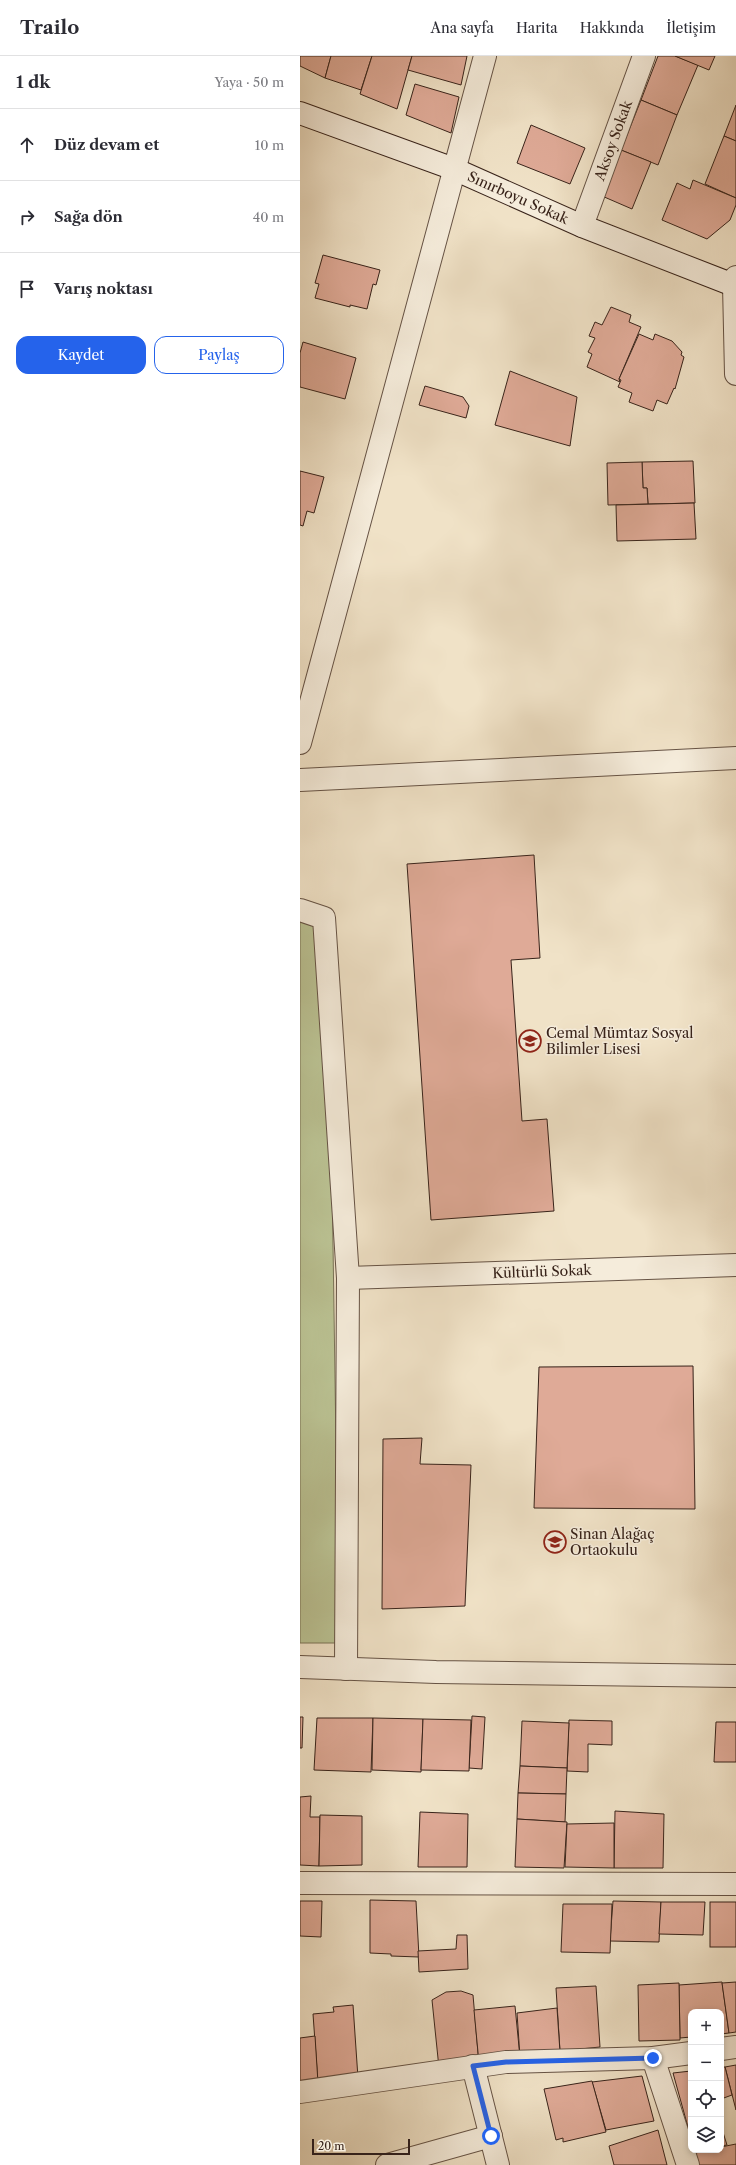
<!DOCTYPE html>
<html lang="tr">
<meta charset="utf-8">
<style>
:root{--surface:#fff;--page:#f7f7f7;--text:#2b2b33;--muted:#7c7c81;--line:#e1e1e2;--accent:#2563eb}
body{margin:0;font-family:"Libre Caslon Text",serif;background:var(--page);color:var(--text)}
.controls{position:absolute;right:12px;bottom:12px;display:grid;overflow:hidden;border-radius:8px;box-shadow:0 2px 6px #0003}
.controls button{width:36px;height:36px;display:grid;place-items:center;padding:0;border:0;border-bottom:1px solid var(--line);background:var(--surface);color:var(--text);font:20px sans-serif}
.scale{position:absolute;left:12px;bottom:10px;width:98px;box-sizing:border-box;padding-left:4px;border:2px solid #38231a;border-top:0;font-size:11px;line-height:14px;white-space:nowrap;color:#38231a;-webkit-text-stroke:3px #f5ecdb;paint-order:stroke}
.stop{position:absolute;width:12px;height:12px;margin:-9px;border:3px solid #2563eb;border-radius:50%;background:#fff}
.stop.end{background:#2563eb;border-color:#fff;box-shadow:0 1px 4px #0008}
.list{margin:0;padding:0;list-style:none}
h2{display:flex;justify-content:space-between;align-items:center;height:52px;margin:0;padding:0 16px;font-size:17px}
h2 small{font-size:13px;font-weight:400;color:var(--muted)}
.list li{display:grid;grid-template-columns:26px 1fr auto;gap:12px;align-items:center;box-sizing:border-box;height:72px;padding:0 16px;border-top:1px solid var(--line)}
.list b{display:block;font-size:15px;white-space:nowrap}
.list em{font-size:13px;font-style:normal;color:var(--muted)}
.actions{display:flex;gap:8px;padding:12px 16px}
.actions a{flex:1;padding:9px 0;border:1px solid var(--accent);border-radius:12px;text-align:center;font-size:14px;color:var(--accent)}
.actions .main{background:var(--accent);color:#fff}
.icon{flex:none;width:22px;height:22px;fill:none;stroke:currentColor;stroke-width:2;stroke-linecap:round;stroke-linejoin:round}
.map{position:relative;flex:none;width:436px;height:2109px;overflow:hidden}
header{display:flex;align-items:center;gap:24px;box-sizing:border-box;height:56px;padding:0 20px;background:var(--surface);border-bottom:1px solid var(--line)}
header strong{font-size:19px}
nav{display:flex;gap:22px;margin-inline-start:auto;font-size:14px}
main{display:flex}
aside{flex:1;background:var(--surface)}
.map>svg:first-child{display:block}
.green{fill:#bbc394;stroke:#7a7357}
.building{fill:#dfaa97;stroke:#38231a}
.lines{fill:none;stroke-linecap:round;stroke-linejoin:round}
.street-casing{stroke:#665345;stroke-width:24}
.secondary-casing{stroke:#38231a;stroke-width:24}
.street{stroke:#f5ecdb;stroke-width:22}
.secondary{stroke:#f5ecdb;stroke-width:22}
.route{stroke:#2563eb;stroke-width:5}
.labels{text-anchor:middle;stroke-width:3;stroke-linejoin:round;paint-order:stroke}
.street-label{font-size:14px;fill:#38231a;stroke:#f5ecdb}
.poi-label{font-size:14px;fill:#38231a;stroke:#f5ecdb;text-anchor:start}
</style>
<header>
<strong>Trailo</strong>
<nav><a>Ana sayfa</a><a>Harita</a><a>Hakkında</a><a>İletişim</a></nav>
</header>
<main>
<aside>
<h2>1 dk<small>Yaya · 50 m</small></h2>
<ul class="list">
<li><svg class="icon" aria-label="ahead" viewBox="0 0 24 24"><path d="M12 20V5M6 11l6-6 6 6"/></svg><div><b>Düz devam et</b></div><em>10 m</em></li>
<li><svg class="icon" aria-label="right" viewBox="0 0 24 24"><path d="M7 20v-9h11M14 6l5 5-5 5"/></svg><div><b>Sağa dön</b></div><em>40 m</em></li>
<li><svg class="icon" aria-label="arrive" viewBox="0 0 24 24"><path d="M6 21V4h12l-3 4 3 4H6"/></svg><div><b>Varış noktası</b></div></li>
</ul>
<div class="actions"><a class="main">Kaydet</a><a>Paylaş</a></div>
</aside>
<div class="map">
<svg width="436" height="2109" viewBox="0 0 436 2109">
<rect width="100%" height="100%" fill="#f0e2c7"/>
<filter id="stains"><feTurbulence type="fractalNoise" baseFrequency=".005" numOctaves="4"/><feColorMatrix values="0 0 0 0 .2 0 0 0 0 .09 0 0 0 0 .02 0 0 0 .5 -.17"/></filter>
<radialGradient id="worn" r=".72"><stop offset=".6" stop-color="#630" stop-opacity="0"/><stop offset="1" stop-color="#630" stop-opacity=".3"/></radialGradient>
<path class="green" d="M0 849 28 857 39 1587H0Z"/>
<g class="building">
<path d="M0 0H31L25 22 0 10Z"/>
<path d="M31 0H72L61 34 25 22Z"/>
<path d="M72 0H112L97 53 60 38Z"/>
<path d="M112 0H167L161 29 108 14Z"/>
<path d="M358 0H375L398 9 377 59 341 44Z"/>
<path d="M375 0H415L409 14Z"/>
<path d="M115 28 159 41 151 77 106 59Z"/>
<path d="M341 44 377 59 358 109 321 94Z"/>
<path d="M436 49V85L424 80Z"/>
<path d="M231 69 285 92 270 128 217 107Z"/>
<path d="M424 80 436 85V142L405 128Z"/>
<path d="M321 94 351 106 332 153 302 140Z"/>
<path d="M393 124 436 142V149L430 164 407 183 362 164 377 127 390 133Z"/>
<path d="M23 199 80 214 76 229 73 228 67 253 50 249V251L15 242 19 228 15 227Z"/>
<path d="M311 251 331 259 329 266 341 271 319 323 320 326 287 311 292 298 288 296 295 282 289 280 295 266 302 269Z"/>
<path d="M339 278 353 284 355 278 372 285 382 296 381 299 384 301 375 333 374 332 367 348 357 344 353 355 329 346 332 337 318 331 321 324 319 323Z"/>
<path d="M3 286 56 302 45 343 0 331V297Z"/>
<path d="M210 315 277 341 270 390 195 369Z"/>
<path d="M125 330 163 341 169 350 166 362 119 349Z"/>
<path d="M393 405 395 447 348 448 347 432H343L342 406Z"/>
<path d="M342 406 343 432H347L348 448 308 449 307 407Z"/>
<path d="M0 415 24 421 14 457 7 455 3 470 0 469Z"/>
<path d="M394 447 396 483 317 485 316 449Z"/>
<path d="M234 799 240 902 211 904 222 1065 247 1063 254 1155 131 1164 107 808Z"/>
<path d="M393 1310 395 1453 234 1452 239 1311Z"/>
<path d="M122 1382 120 1408 171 1409 165 1550 82 1553 83 1383Z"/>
<path d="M172 1660 185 1661 182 1713 169 1712Z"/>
<path d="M0 1661H3L2 1692H0Z"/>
<path d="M17 1662H73L71 1716 14 1714Z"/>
<path d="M73 1662 123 1663 121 1716 72 1714Z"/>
<path d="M123 1663 171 1664 169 1715 121 1714Z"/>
<path d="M269 1664 312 1665V1689L288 1688V1716L267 1715Z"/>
<path d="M222 1665 269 1667 267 1712 220 1710Z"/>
<path d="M416 1666H436V1706H414Z"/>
<path d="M220 1710 267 1712 266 1738 218 1737Z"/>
<path d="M218 1737 266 1738 265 1766 217 1763Z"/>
<path d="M11 1740 10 1761H20L19 1810 0 1809V1741Z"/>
<path d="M315 1755 364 1758 363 1812H314Z"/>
<path d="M120 1756 168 1758 167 1811H118Z"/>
<path d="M20 1759 62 1760V1809L19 1810Z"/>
<path d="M217 1763 267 1766 264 1812 215 1811Z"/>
<path d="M314 1767V1812L265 1811 267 1768Z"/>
<path d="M70 1844 116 1845 119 1901 91 1900V1898L70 1897Z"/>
<path d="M0 1845H22L21 1881 0 1880Z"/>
<path d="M313 1845 361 1846 359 1886 310 1885Z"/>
<path d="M361 1846H405L403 1879 359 1878Z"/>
<rect x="410" y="1846" width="26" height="45"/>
<path d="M263 1848H312L310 1897 261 1896Z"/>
<path d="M157 1879H167L168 1913 119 1916 118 1895 156 1893Z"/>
<path d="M422 1926 429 1977 421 1978V1956H391V1981L380 1982 379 1929Z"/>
<path d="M436 1926V1976L429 1977 422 1927Z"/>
<path d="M379 1927 380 1984 339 1985 338 1929Z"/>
<path d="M296 1930 300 1991 260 1995 256 1932Z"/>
<path d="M161 1935 173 1939 179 2008 139 2012 132 1944 146 1936Z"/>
<path d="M53 1949 58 2022 18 2027 13 1958 34 1956 33 1951Z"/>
<path d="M215 1950 220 2001 179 2007 174 1954Z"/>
<path d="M257 1952 260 1996 220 2001 217 1957Z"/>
<path d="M15 1980 18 2027 0 2028V1982Z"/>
<path d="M436 2009V2054L425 2011Z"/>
<path d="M421 2011H425L432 2039 421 2043Z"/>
<path d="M391 2015V2082L373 2017Z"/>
<path d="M342 2020 354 2065 306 2074 292 2026Z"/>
<path d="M292 2025 306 2076 263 2086V2082L256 2084 244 2033Z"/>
<path d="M421 2070 427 2089 421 2090Z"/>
<path d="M358 2074 367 2109H314L309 2090Z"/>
<path d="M436 2088V2109H398L394 2097 421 2094V2091Z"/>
<path d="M394 2094H406L395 2097Z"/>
</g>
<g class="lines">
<g class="street-casing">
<g id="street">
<path id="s1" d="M282 170 344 0"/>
<path d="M436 221 434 229 436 318"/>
<path d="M0 687 185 0"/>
<path d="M0 724 436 702"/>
<path d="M0 854 24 862 48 1222 46 1613"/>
<path id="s2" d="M48 1222 436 1209"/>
<path d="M0 1611 136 1616 436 1620"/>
<path d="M0 1827 436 1828"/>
<path d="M421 1993 436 1991"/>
<path d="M353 2002 388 2109"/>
<path d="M173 2010 198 2109"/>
<path d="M0 2036 206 2006 353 2002 391 1997"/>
<path d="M87 2109 191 2080"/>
</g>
</g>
<g class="secondary-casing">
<g id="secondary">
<path id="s3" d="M0 57 154 113 282 170 436 230"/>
</g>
</g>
<use href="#street" class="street"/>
<use href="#secondary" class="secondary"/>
</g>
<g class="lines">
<path class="route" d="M191 2080 173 2010 206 2006 353 2002"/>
</g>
<defs>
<g id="school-ring" transform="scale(1.15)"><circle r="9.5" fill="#f5ecdb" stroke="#8f2418" stroke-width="1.5"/><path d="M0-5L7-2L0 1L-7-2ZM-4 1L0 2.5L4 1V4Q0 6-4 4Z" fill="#8f2418"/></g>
</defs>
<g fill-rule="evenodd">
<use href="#school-ring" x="230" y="985"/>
<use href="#school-ring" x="255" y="1486"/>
</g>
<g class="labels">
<g class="street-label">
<text dy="5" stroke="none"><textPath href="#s1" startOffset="91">Aksoy Sokak</textPath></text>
<text dy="5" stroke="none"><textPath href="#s3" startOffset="234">Sınırboyu Sokak</textPath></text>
<text dy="5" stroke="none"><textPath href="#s2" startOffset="194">Kültürlü Sokak</textPath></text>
</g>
<g class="poi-label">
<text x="246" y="982">Cemal Mümtaz Sosyal<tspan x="246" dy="16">Bilimler Lisesi</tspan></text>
<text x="270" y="1483">Sinan Alağaç<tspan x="270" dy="16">Ortaokulu</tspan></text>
</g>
</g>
<rect width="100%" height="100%" filter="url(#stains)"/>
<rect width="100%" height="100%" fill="url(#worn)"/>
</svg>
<div class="controls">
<button>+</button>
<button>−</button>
<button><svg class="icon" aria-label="locate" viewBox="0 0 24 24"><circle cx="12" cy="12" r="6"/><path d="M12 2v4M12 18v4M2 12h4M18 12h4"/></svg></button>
<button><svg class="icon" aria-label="layers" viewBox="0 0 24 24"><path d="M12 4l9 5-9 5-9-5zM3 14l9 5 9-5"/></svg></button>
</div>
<div class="scale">20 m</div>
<div class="stop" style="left:191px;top:2080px"></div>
<div class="stop end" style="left:353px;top:2002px"></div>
</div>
</main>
